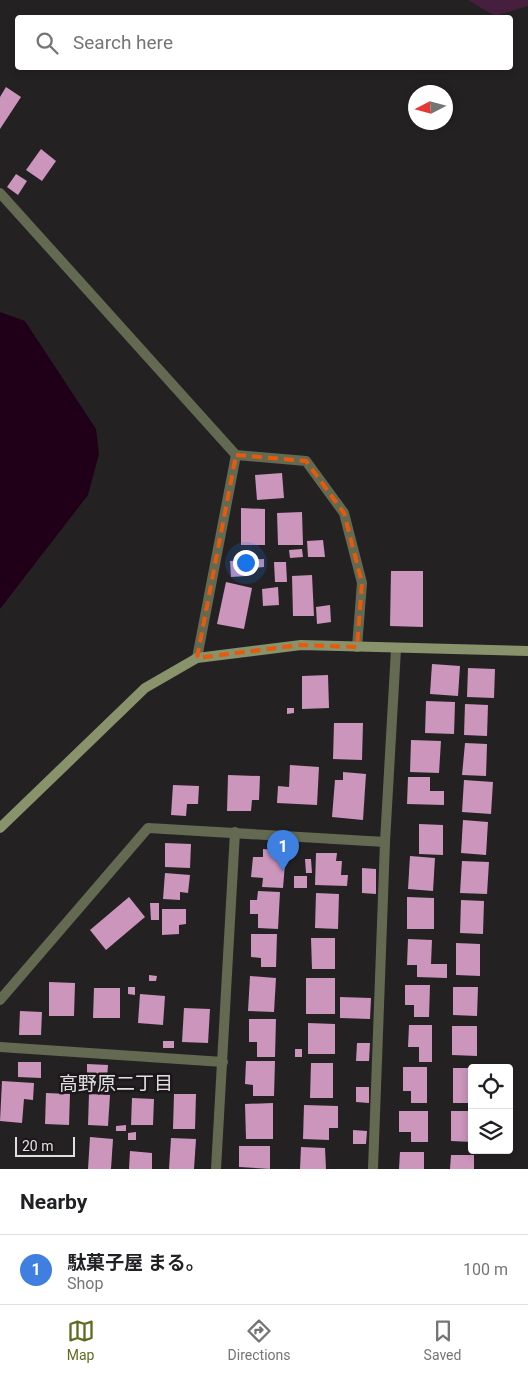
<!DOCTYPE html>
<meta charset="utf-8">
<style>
:root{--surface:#fff;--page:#f2f2f2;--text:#202124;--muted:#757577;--line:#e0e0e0;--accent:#5e6c20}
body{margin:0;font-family:Roboto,"Noto Sans JP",sans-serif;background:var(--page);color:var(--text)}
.controls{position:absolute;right:15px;bottom:15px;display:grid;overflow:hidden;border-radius:5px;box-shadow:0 2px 8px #0003}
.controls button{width:45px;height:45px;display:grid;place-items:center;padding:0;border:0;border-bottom:1px solid var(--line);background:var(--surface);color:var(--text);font:25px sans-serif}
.compass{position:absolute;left:408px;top:85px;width:45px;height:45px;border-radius:50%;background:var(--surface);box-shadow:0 2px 8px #0003;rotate:264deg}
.scale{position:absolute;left:15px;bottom:12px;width:60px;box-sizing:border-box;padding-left:5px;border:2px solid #e2dfe1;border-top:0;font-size:14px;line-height:18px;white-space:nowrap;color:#e2dfe1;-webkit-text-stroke:4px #1b171a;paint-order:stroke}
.you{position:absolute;left:245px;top:562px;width:18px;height:18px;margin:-12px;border:4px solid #fff;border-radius:50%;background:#1a73e8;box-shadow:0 0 0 8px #1a73e833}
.badge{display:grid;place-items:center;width:32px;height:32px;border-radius:50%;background:var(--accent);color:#fff;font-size:16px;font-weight:700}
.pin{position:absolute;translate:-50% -41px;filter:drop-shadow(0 1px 2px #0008)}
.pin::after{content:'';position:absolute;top:26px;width:18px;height:15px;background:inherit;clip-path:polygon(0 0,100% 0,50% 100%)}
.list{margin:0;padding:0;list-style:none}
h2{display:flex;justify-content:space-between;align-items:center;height:65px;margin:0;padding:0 20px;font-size:21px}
h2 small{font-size:16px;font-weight:400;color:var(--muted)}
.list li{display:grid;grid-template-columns:32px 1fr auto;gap:15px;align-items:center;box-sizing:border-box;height:70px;padding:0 20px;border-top:1px solid var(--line)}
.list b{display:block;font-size:19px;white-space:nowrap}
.list p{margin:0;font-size:16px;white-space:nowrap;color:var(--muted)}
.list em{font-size:16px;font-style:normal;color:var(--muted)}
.icon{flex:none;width:28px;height:28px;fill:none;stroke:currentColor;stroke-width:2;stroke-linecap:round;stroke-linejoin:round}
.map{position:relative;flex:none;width:528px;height:1169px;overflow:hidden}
.search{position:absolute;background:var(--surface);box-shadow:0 2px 8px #0003;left:15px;right:15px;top:15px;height:55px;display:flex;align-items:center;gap:12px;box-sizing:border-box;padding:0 18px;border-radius:5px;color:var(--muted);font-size:19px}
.sheet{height:135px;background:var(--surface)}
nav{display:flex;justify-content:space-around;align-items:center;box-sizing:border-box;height:70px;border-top:1px solid var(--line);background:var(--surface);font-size:14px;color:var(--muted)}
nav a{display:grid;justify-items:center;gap:2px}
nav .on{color:var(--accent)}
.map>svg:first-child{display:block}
.green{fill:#471f3e}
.water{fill:#200019}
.building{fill:#cb95bc}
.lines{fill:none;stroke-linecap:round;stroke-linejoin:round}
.street{stroke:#636a51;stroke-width:10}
.secondary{stroke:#88936c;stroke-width:10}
.marked{fill:none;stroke:#e8590c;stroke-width:4;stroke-dasharray:10 6;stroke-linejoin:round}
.labels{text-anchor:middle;stroke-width:5;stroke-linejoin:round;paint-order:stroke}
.neighbourhood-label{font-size:19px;fill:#e2dfe1;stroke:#1b171a}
</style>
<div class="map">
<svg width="528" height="1169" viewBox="0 0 528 1169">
<rect width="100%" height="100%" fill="#242123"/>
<path class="green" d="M468 0H528V6L495 16Z"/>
<path class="water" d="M0 312 25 321 96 429 99 454 88 495 0 609Z"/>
<g class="building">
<path d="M6 87 21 97 0 129V97Z"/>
<path d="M41 149 56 161 42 181 26 170Z"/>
<path d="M16 174 27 181 18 195 7 187Z"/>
<path d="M282 473 284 498 257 500 255 475Z"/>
<path d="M241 508 265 509V545H241Z"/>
<path d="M302 512 303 545H278L277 513Z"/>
<path d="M323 540 325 557H308L307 541Z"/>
<path d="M302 549 303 557 290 558 289 550Z"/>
<path d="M264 559V567L246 569 247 576 231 577 230 561Z"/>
<path d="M274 562H286L287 582H275Z"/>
<path d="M391 571H423V627L390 626Z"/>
<path d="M312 575 314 616H293L292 576Z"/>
<path d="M226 582 252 588 244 629 217 624Z"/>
<path d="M278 587 279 605 263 606 262 589Z"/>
<path d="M330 605 331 622 317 624 316 607Z"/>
<path d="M432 664 460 666 458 696 430 694Z"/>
<path d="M468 668 495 669 494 698 467 697Z"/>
<path d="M328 675 329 708 302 709V676Z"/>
<path d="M426 701 455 702 454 734 425 733Z"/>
<path d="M465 704 488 705 487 736 464 735Z"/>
<path d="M287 708H294V713L287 714Z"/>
<path d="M334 723H363L362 760 333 759Z"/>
<path d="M411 740 441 741 439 773 410 772Z"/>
<path d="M465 743 487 744 486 776 462 775Z"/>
<path d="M290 765 319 767 317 805 277 803 278 786 289 787Z"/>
<path d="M343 772 366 774 363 820 332 817 335 780H343Z"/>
<path d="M228 775 260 776 259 800H252L251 811H227Z"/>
<path d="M408 777H430V791H444V805L407 804Z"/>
<path d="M464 780 493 782 491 814 462 812Z"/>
<path d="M173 785 199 786 198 804H187L186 816 171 815Z"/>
<path d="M463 820 488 822 486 855 461 853Z"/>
<path d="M419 824 443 825V855L419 854Z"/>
<path d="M165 843 191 844 190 868 165 867Z"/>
<path d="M263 849 286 851 283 888 262 887 263 878 251 877 253 857H263Z"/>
<path d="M316 853H337L336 861H342L341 875H348L347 886 315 885Z"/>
<path d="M410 856 435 858 433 891 408 889Z"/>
<path d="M305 859H311L312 873H306Z"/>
<path d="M462 861 489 862 487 894 460 893Z"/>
<path d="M362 868 376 869V894L362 893Z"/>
<path d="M165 873 190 875 188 893 180 892V900L163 899Z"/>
<rect x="294" y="876" width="13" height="12"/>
<path d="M258 891 280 892 278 929 258 928V914H250V900H257Z"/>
<path d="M316 893 339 894 338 929 315 928Z"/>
<path d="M129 897 145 917 106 950 90 930Z"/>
<path d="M407 897 434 898V929H407Z"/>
<path d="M461 900 484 901 483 934 460 933Z"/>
<path d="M150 903H159V920H151Z"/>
<path d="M162 909H186V924L179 925V934L162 935Z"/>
<path d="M251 934H277L276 967H261V958L251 957Z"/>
<path d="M311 938H335V969H312Z"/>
<path d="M408 939 432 940 431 964H447V978L417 977V965H407Z"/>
<path d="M456 943 480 944V976L456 975Z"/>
<path d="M149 975 157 976 156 981H149Z"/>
<path d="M250 976 276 978 274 1012 248 1011Z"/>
<rect x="306" y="978" width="29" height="36"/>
<path d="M49 982 75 983 74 1016H49Z"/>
<path d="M405 985H430L429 1017H414V1005H405Z"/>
<path d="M128 987H135V995L128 994Z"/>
<path d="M453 987H478L477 1016 453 1015Z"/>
<path d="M94 988H120V1018H93Z"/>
<path d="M140 994 165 996 163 1025 138 1023Z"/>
<path d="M340 997 371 998 370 1019 340 1018Z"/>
<path d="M184 1008 210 1009 208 1043 182 1042Z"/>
<path d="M20 1011 42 1012 41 1035H19Z"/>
<path d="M249 1019H276L275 1057H257V1042H249Z"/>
<path d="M308 1023 335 1024V1054H308Z"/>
<path d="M409 1025H432V1062H419V1047H408Z"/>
<path d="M452 1026H477V1056L452 1055Z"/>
<rect x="163" y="1041" width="11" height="7"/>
<path d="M357 1043H370L369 1061H356Z"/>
<rect x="295" y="1049" width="7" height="8"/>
<path d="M246 1061H275L274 1096H253V1085L245 1084Z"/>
<path d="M18 1062H41V1078L18 1077Z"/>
<path d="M311 1063H333V1098H310Z"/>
<path d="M87 1064 108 1065 107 1079H87Z"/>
<path d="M403 1067H427V1103H411V1091H403Z"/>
<rect x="453" y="1068" width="19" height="35"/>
<path d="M2 1081 34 1083 33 1100 24 1099 22 1123 0 1121Z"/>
<path d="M356 1087H369V1103L356 1102Z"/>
<path d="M46 1093 70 1094 69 1125 45 1124Z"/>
<path d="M89 1094 110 1095 108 1126 88 1125Z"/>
<path d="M174 1094H196L195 1129H173Z"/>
<path d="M132 1098 154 1099 153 1125H131Z"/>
<path d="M273 1103V1139H246L245 1104Z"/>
<path d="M304 1105 338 1106V1128H329V1140L303 1139Z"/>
<path d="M399 1111H428V1142H411V1132H399Z"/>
<path d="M451 1111H472V1142L451 1141Z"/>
<path d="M126 1125V1131H116V1126Z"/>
<path d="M353 1130 367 1131 366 1144H353Z"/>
<path d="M136 1132V1140H128V1133Z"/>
<path d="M90 1137 113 1139 111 1169H88Z"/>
<path d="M171 1138 196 1139 194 1169H169Z"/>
<path d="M239 1146H270V1169L239 1167Z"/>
<path d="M301 1147 325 1148 326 1169H300Z"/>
<path d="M130 1151 152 1153V1169H129Z"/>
<path d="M400 1152H424V1169H399Z"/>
<path d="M451 1155H474V1169H450Z"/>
</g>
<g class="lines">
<g class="street">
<path d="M0 193 236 455 306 461 344 513 362 583 357 647"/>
<path d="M197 658 236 455"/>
<path d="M0 1000 148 828 385 842"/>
<path d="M0 1047 223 1062"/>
<path d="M216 1169 235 832"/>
<path d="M373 1169 385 842 396 649"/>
</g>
<path class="secondary" d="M0 828 145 688 197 658 301 645 528 651"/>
</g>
<path class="marked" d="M236 455 306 461 344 513 362 583 357 647 301 645 197 658Z"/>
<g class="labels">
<g class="neighbourhood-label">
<text x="116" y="1090">高野原二丁目</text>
</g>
</g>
</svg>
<div class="controls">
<button><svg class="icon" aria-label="locate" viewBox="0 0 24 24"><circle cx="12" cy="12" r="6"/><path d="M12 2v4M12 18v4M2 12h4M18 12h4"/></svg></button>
<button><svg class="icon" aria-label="layers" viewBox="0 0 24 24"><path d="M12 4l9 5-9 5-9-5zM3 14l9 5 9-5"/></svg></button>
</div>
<svg class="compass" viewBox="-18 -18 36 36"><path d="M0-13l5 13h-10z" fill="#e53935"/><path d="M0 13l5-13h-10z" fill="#757577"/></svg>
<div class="scale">20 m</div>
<div class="you"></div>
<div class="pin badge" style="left:283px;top:871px;background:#3f7fe0">1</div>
<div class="search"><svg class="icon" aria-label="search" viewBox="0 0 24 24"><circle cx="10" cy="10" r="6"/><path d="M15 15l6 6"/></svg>Search here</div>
</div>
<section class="sheet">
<h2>Nearby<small></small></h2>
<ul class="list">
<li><span class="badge" style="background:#3f7fe0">1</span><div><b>駄菓子屋 まる。</b><p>Shop</p></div><em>100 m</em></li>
</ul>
</section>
<nav>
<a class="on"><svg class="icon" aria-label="map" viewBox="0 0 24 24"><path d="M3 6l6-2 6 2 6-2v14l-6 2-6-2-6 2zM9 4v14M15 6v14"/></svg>Map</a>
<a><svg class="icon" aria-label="directions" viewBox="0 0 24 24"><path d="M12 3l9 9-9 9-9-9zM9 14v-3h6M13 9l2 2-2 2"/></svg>Directions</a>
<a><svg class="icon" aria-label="saved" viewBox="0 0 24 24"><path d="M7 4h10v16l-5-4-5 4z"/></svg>Saved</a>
</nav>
